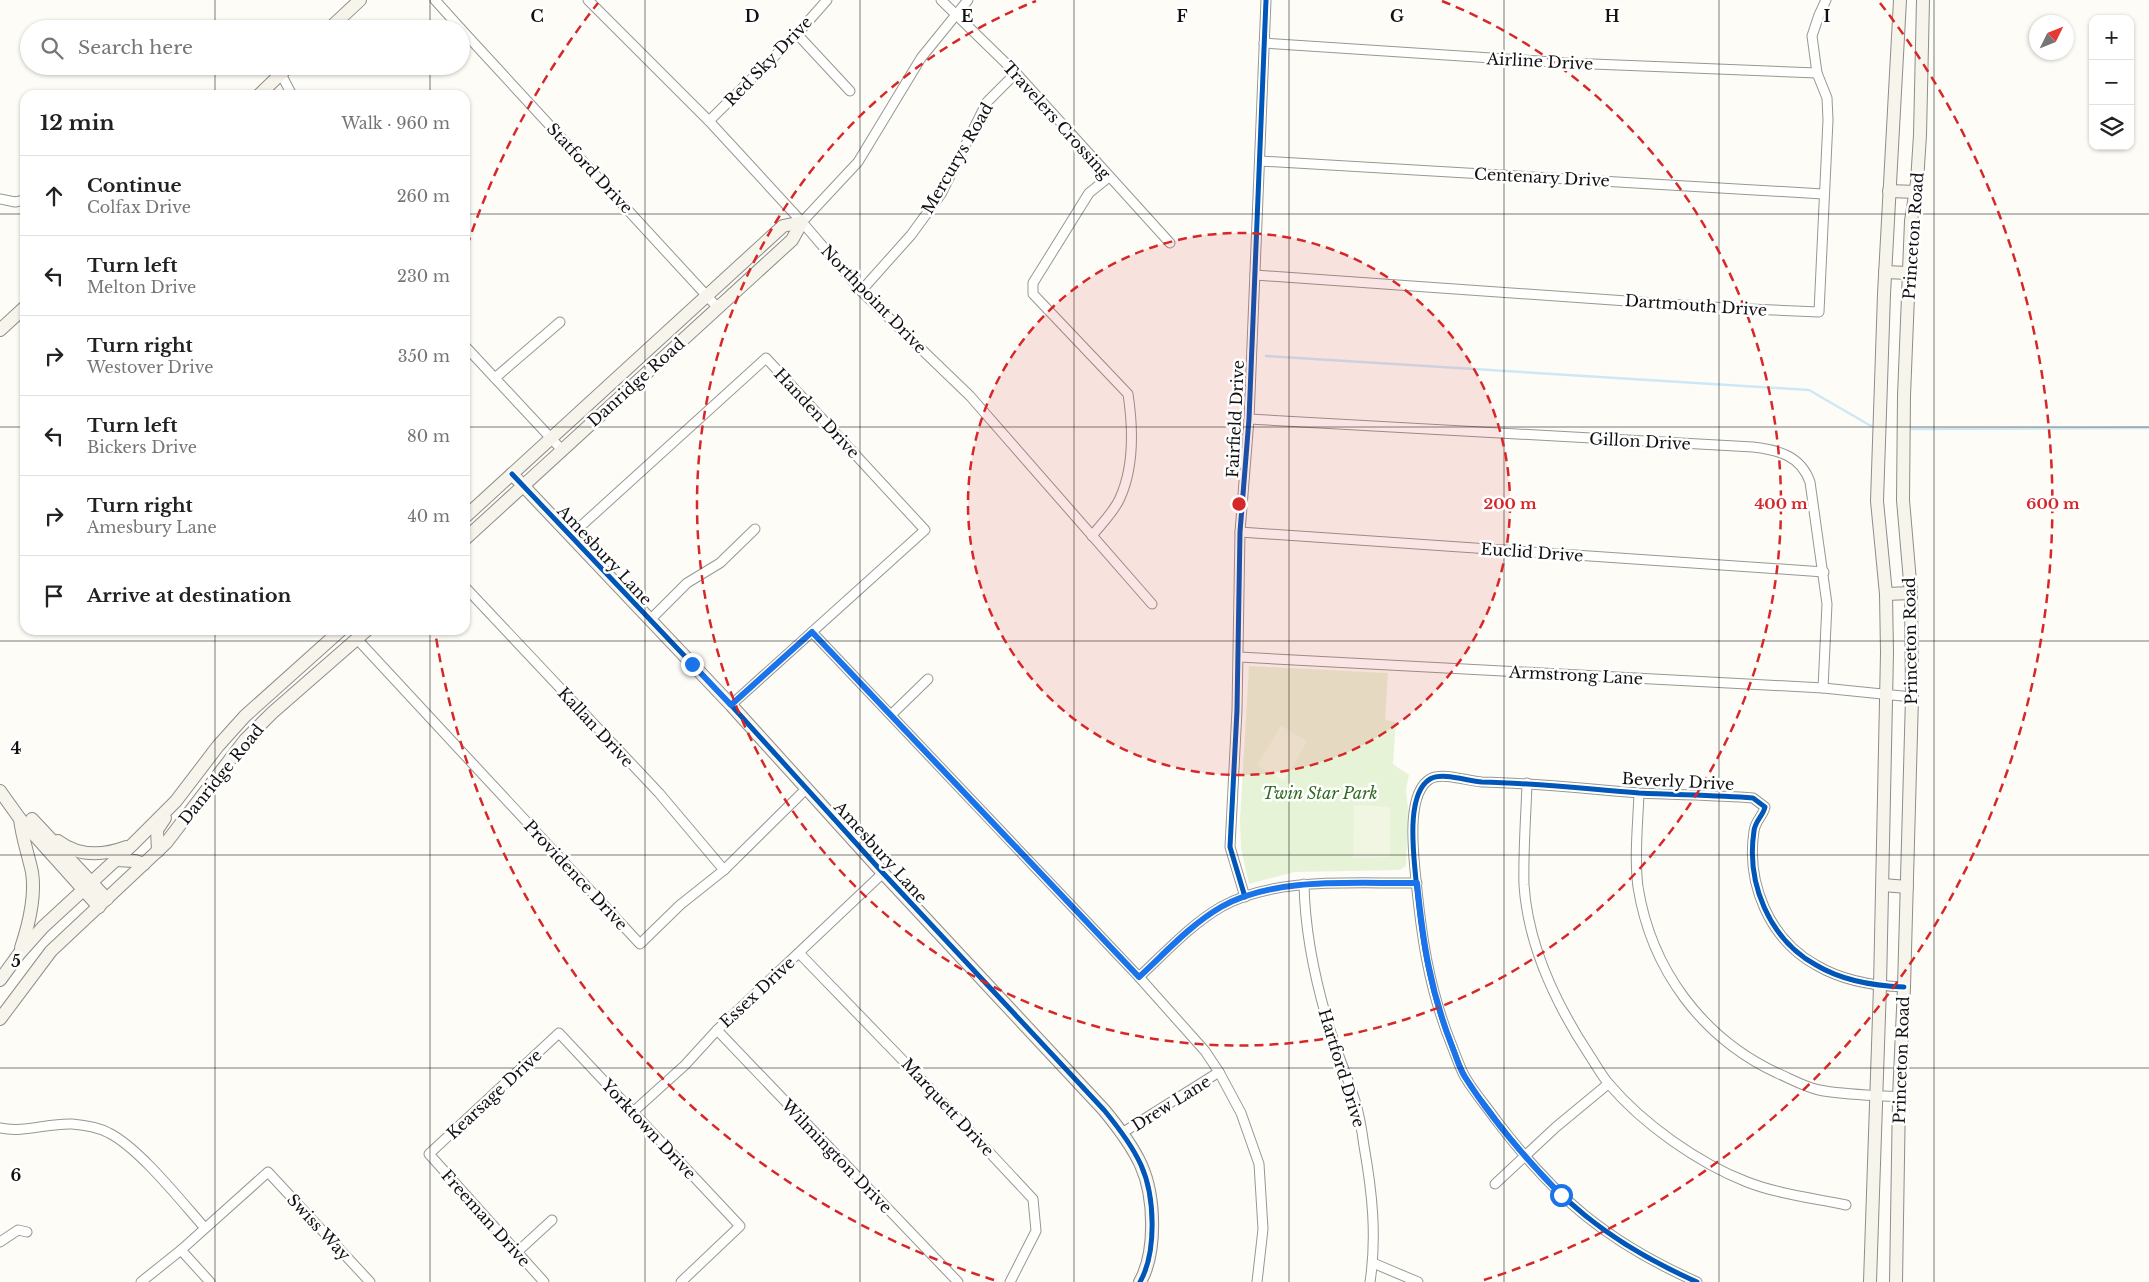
<!DOCTYPE html>
<meta charset="utf-8">
<style>
:root{--surface:#fff;--page:#f6f6f6;--text:#222;--muted:#767676;--line:#e0e0e0}
body{margin:0;font-family:"Libre Baskerville",serif;background:var(--page);color:var(--text)}
.controls{position:absolute;right:15px;top:15px;display:grid;overflow:hidden;border-radius:10px;box-shadow:0 1px 4px #0004}
.controls button{width:45px;height:45px;display:grid;place-items:center;padding:0;border:0;border-bottom:1px solid var(--line);background:var(--surface);color:var(--text);font:25px sans-serif}
.compass{position:absolute;left:2029px;top:15px;width:45px;height:45px;border-radius:50%;background:var(--surface);box-shadow:0 1px 4px #0004;rotate:47deg}
.stop{position:absolute;width:15px;height:15px;margin:-11px;border:4px solid #1a73e8;border-radius:50%;background:#fff}
.stop.end{background:#1a73e8;border-color:#fff;box-shadow:0 1px 5px #0008}
.list{margin:0;padding:0;list-style:none}
h2{display:flex;justify-content:space-between;align-items:center;height:65px;margin:0;padding:0 20px;font-size:21px}
h2 small{font-size:16px;font-weight:400;color:var(--muted)}
.list li{display:grid;grid-template-columns:32px 1fr auto;gap:15px;align-items:center;box-sizing:border-box;height:80px;padding:0 20px;border-top:1px solid var(--line)}
.list b{display:block;font-size:19px;white-space:nowrap}
.list p{margin:0;font-size:16px;white-space:nowrap;color:var(--muted)}
.list em{font-size:16px;font-style:normal;color:var(--muted)}
.icon{flex:none;width:28px;height:28px;fill:none;stroke:currentColor;stroke-width:2;stroke-linecap:round;stroke-linejoin:round}
.map{position:relative;flex:none;width:2149px;height:1282px;overflow:hidden}
.search{position:absolute;background:var(--surface);box-shadow:0 1px 4px #0004;left:20px;top:20px;width:450px;height:55px;display:flex;align-items:center;gap:12px;box-sizing:border-box;padding:0 18px;border-radius:28px;color:var(--muted);font-size:19px}
.panel{position:absolute;background:var(--surface);box-shadow:0 1px 4px #0004;left:20px;top:90px;width:450px;height:545px;border-radius:15px}
.map>svg:first-child{display:block}
.green{fill:#e7f3d7}
.pitch{fill:#f0f6e1}
.lines{fill:none;stroke-linecap:round;stroke-linejoin:round}
.stream{stroke:#cde8f7;stroke-width:2.5}
.street-casing{stroke:#979795;stroke-width:11}
.secondary-casing{stroke:#8e8d8b;stroke-width:14}
.street{stroke:#fffffe;stroke-width:9}
.secondary{stroke:#f6f4eb;stroke-width:12}
.cycleway-casing{stroke:#fff;stroke-width:8}
.cycleway{stroke:#0057b8;stroke-width:5}
.route{stroke:#1a73e8;stroke-width:6}
.grid{fill:none;stroke:#111;stroke-width:1;stroke-opacity:0.55}
.ring{fill:none;stroke:#d62828;stroke-width:2.5;stroke-dasharray:9 6}
.labels{text-anchor:middle;stroke-width:5;stroke-linejoin:round;paint-order:stroke}
.street-label{font-size:16px;fill:#111;stroke:#fff}
.park-label{font-size:16px;font-style:italic;fill:#2f6b1f;stroke:#fff}
.grid-label{font-size:16px;text-anchor:middle;font-weight:bold;fill:#111;stroke:#fff;stroke-width:5;stroke-linejoin:round;paint-order:stroke}
.centre{fill:#d62828;stroke:#fff;stroke-width:2.5}
.ring-label{font-size:15px;text-anchor:middle;font-weight:bold;fill:#d62828;stroke:#fff;stroke-width:5;stroke-linejoin:round;paint-order:stroke}
</style>
<div class="map">
<svg width="2149" height="1282" viewBox="0 0 2149 1282">
<rect width="100%" height="100%" fill="#fdfcf7"/>
<path class="green" d="M1249 666 1388 673 1385 720 1396 722 1393 764 1409 775 1406 789 1408 809 1406 866 1400 870 1294 872 1249 884 1241 848 1240 819Z"/>
<g class="pitch">
<path d="M1281 726 1307 741 1284 781 1257 766Z"/>
<path d="M1354 805 1390 807V857L1353 858Z"/>
</g>
<g class="lines">
<g class="stream">
<path d="M1266 356 1809 390 1871 426"/>
<path d="M1912 429 2149 428"/>
</g>
<g class="street-casing">
<g id="street">
<path d="M435 0 461 29"/>
<path d="M588 0 709 121 802 222 861 291 970 396 1152 604"/>
<path d="M941 0 1016 73 1170 243"/>
<path d="M461 29 718 308"/>
<path d="M797 34 850 91"/>
<path d="M1264 43 1568 63 1817 73"/>
<path d="M281 74 292 95"/>
<path d="M709 121 797 34 827 0"/>
<path d="M1260 161 1823 194"/>
<path d="M0 199 15 202 25 200"/>
<path d="M802 222 858 162 921 58 968 0"/>
<path d="M1255 275 1726 308 1819 312 1828 120 1827 98 1817 73 1812 36 1819 15 1826 0"/>
<path d="M861 291 911 235 941 194 987 102 1016 73"/>
<path d="M465 346 562 450"/>
<path d="M495 378 560 322"/>
<path d="M1249 419 1753 447C1779 450 1801 456 1810 482L1827 604 1823 688"/>
<path d="M1240 532 1824 572"/>
<path d="M570 536 766 358 925 530 731 705"/>
<path d="M1092 536C1101 524 1114 512 1120 498 1134 467 1133 427 1128 394L1033 294V283L1089 193 1109 177"/>
<path d="M465 587 659 793 724 870"/>
<path d="M650 620 687 583 720 563 755 529"/>
<path d="M812 632 1139 977 1205 1051 1219 1072 1241 1113 1259 1164 1263 1229 1257 1282"/>
<path d="M357 639 640 944 680 905 724 870 807 788"/>
<path d="M1239 657 1823 688 1912 697"/>
<path d="M891 715 928 679"/>
<path d="M1527 783C1526 817 1523 851 1524 885 1528 946 1557 1006 1590 1056 1596 1065 1602 1076 1609 1084 1643 1124 1698 1163 1747 1182 1778 1194 1813 1198 1846 1205"/>
<path d="M1639 793C1638 823 1634 857 1638 887 1651 969 1702 1038 1777 1073 1791 1079 1805 1087 1819 1090 1845 1095 1873 1095 1899 1097"/>
<path d="M1304 884C1305 935 1316 985 1331 1033 1338 1056 1348 1078 1355 1101 1360 1116 1362 1131 1364 1146 1372 1191 1377 1236 1370 1282"/>
<path d="M1245 897 1230 847 1237 710 1240 532 1249 419 1266 0"/>
<path d="M799 953 919 1077 1033 1199 1036 1231 1010 1282"/>
<path d="M1139 977C1165 953 1190 925 1221 907 1275 876 1356 884 1417 883"/>
<path d="M717 1030 958 1282"/>
<path d="M633 1112 685 1065 717 1030 883 873"/>
<path d="M0 1128C24 1133 48 1123 72 1124 84 1125 98 1127 109 1133 139 1148 181 1201 204 1227"/>
<path d="M1122 1133 1219 1072"/>
<path d="M1495 1184 1556 1127 1608 1084"/>
<path d="M0 1242 18 1230 27 1232"/>
<path d="M181 1250 210 1282"/>
<path d="M516 1253 552 1220"/>
<path d="M1373 1263 1418 1282"/>
<path d="M141 1282 181 1250 268 1172 370 1282"/>
<path d="M544 1282 429 1154 559 1033 740 1226 681 1282"/>
<path d="M1697 1282C1607 1242 1555 1198 1496 1120 1486 1106 1474 1092 1465 1077 1460 1068 1456 1056 1452 1046 1428 987 1421 934 1415 870 1413 847 1407 793 1430 779 1443 772 1467 781 1482 782 1535 783 1587 789 1639 793 1677 795 1715 795 1753 798L1765 807C1763 816 1755 821 1754 831 1746 883 1769 939 1816 965 1841 980 1875 986 1904 987"/>
</g>
</g>
<g class="secondary-casing">
<g id="secondary">
<path d="M329 29 360 0"/>
<path d="M259 95 289 66"/>
<path d="M1889 191 1916 192"/>
<path d="M1885 272 1908 273"/>
<path d="M0 330 25 307"/>
<path d="M512 474 731 705 883 873 1104 1110C1118 1127 1132 1145 1141 1165 1155 1196 1157 1252 1140 1282"/>
<path d="M465 517 783 226 802 222"/>
<path d="M465 539 792 240 802 222"/>
<path d="M1886 594 1911 593"/>
<path d="M0 791 20 819 99 907"/>
<path d="M20 819C22 837 28 854 32 872 36 897 29 924 21 948"/>
<path d="M32 819 107 899"/>
<path d="M58 841C79 857 102 856 126 847"/>
<path d="M158 851 157 830 165 818"/>
<path d="M116 860 135 861 144 864"/>
<path d="M1883 885 1907 887"/>
<path d="M0 980 19 954 43 927 133 844 176 801 218 746 245 716 341 630"/>
<path d="M0 1019 51 951 166 843 245 740 272 713 367 630"/>
<path d="M1870 1282 1880 986 1887 653 1886 594 1877 501 1884 294 1900 0"/>
<path d="M1896 1282 1899 1097 1904 987 1912 697 1911 593 1903 500 1904 396 1911 221 1917 182 1920 135 1923 0"/>
</g>
</g>
<use href="#street" class="street"/>
<use href="#secondary" class="secondary"/>
<g class="cycleway-casing">
<g id="cycleway">
<path d="M512 474 731 705 883 873 1104 1110C1118 1127 1132 1145 1141 1165 1155 1196 1157 1252 1140 1282"/>
<path d="M1245 897 1230 847 1237 710 1240 532 1249 419 1266 0"/>
<path d="M1697 1282C1607 1242 1555 1198 1496 1120 1486 1106 1474 1092 1465 1077 1460 1068 1456 1056 1452 1046 1428 987 1421 934 1415 870 1413 847 1407 793 1430 779 1443 772 1467 781 1482 782 1535 783 1587 789 1639 793 1677 795 1715 795 1753 798L1765 807C1763 816 1755 821 1754 831 1746 883 1769 939 1816 965 1841 980 1875 986 1904 987"/>
</g>
</g>
<use href="#cycleway" class="cycleway"/>
</g>
<g class="lines">
<path class="route" d="M692 664 731 705 812 632 1139 977C1165 953 1190 925 1221 907 1275 876 1356 884 1417 883 1423 942 1430 990 1452 1046 1456 1056 1459 1068 1465 1077 1492 1120 1526 1159 1561 1195"/>
</g>
<path class="grid" d="M215 0V29M430 0V29M645 0V1282M860 0V1282M1074 0V1282M1289 0V1282M1504 0V1282M1719 0V1282M1934 0V1282M215 66V95M430 66V95M0 214H25M465 214H2149M0 427H25M465 427H2149M215 630V1282M430 630V1282M0 641H2149M0 855H2149M0 1068H2149"/>
<circle cx="1239" cy="504" r="271" fill="#d62828" fill-opacity=".12"/>
<g class="ring">
<circle cx="1239" cy="504" r="271"/>
<path d="M1442 1A542 542 0 1 1 1036 1"/>
<path d="M994 1280A814 814 0 0 1 435 631M467 246A814 814 0 0 1 598 3M1880 3A814 814 0 0 1 1484 1280"/>
</g>
<g class="labels">
<g class="street-label">
<text transform="translate(768 61) rotate(-46)" y="6">Red Sky Drive</text>
<text transform="translate(1540 61) rotate(3)" y="6">Airline Drive</text>
<text transform="translate(1057 120) rotate(48)" y="6">Travelers Crossing</text>
<text transform="translate(957 158) rotate(-60)" y="6">Mercurys Road</text>
<text transform="translate(590 168) rotate(47)" y="6">Statford Drive</text>
<text transform="translate(1542 177) rotate(3)" y="6">Centenary Drive</text>
<text transform="translate(1913 236) rotate(-86)" y="6">Princeton Road</text>
<text transform="translate(874 299) rotate(46)" y="6">Northpoint Drive</text>
<text transform="translate(1696 305) rotate(4)" y="6">Dartmouth Drive</text>
<text transform="translate(636 382) rotate(-42)" y="6">Danridge Road</text>
<text transform="translate(817 413) rotate(47)" y="6">Handen Drive</text>
<text transform="translate(1235 419) rotate(-87)" y="6">Fairfield Drive</text>
<text transform="translate(1640 441) rotate(3)" y="6">Gillon Drive</text>
<text transform="translate(1532 552) rotate(4)" y="6">Euclid Drive</text>
<text transform="translate(605 555) rotate(47)" y="6">Amesbury Lane</text>
<text transform="translate(1910 641) rotate(-91)" y="6">Princeton Road</text>
<text transform="translate(1576 675) rotate(3)" y="6">Armstrong Lane</text>
<text transform="translate(596 727) rotate(47)" y="6">Kallan Drive</text>
<text transform="translate(221 774) rotate(-51)" y="6">Danridge Road</text>
<text transform="translate(1678 781) rotate(3)" y="6">Beverly Drive</text>
<text transform="translate(881 852) rotate(48)" y="6">Amesbury Lane</text>
<text transform="translate(576 875) rotate(47)" y="6">Providence Drive</text>
<text transform="translate(757 992) rotate(-43)" y="6">Essex Drive</text>
<text transform="translate(1901 1060) rotate(-88)" y="6">Princeton Road</text>
<text transform="translate(1342 1068) rotate(73)" y="6">Hartford Drive</text>
<text transform="translate(494 1094) rotate(-43)" y="6">Kearsage Drive</text>
<text transform="translate(1171 1103) rotate(-32)" y="6">Drew Lane</text>
<text transform="translate(948 1107) rotate(47)" y="6">Marquett Drive</text>
<text transform="translate(649 1129) rotate(47)" y="6">Yorktown Drive</text>
<text transform="translate(837 1156) rotate(46)" y="6">Wilmington Drive</text>
<text transform="translate(486 1218) rotate(48)" y="6">Freeman Drive</text>
<text transform="translate(319 1227) rotate(47)" y="6">Swiss Way</text>
</g>
<g class="park-label">
<text x="1320" y="799">Twin Star Park</text>
</g>
</g>
<g class="grid-label">
<text x="537" y="22">C</text>
<text x="752" y="22">D</text>
<text x="967" y="22">E</text>
<text x="1182" y="22">F</text>
<text x="1397" y="22">G</text>
<text x="1612" y="22">H</text>
<text x="1827" y="22">I</text>
<text x="16" y="754">4</text>
<text x="16" y="967">5</text>
<text x="16" y="1181">6</text>
</g>
<circle cx="1239" cy="504" r="8" class="centre"/>
<g class="ring-label">
<text x="1510" y="509">200 m</text>
<text x="1781" y="509">400 m</text>
<text x="2053" y="509">600 m</text>
</g>
</svg>
<div class="controls">
<button>+</button>
<button>−</button>
<button><svg class="icon" aria-label="layers" viewBox="0 0 24 24"><path d="M12 4l9 5-9 5-9-5zM3 14l9 5 9-5"/></svg></button>
</div>
<svg class="compass" viewBox="-18 -18 36 36"><path d="M0-13l5 13h-10z" fill="#e53935"/><path d="M0 13l5-13h-10z" fill="#767676"/></svg>
<div class="stop" style="left:1561px;top:1195px"></div>
<div class="stop end" style="left:692px;top:664px"></div>
<div class="search"><svg class="icon" aria-label="search" viewBox="0 0 24 24"><circle cx="10" cy="10" r="6"/><path d="M15 15l6 6"/></svg>Search here</div>
<section class="panel">
<h2>12 min<small>Walk · 960 m</small></h2>
<ul class="list">
<li><svg class="icon" aria-label="ahead" viewBox="0 0 24 24"><path d="M12 20V5M6 11l6-6 6 6"/></svg><div><b>Continue</b><p>Colfax Drive</p></div><em>260 m</em></li>
<li><svg class="icon" aria-label="left" viewBox="0 0 24 24"><path d="M17 20v-9H6M10 6l-5 5 5 5"/></svg><div><b>Turn left</b><p>Melton Drive</p></div><em>230 m</em></li>
<li><svg class="icon" aria-label="right" viewBox="0 0 24 24"><path d="M7 20v-9h11M14 6l5 5-5 5"/></svg><div><b>Turn right</b><p>Westover Drive</p></div><em>350 m</em></li>
<li><svg class="icon" aria-label="left" viewBox="0 0 24 24"><path d="M17 20v-9H6M10 6l-5 5 5 5"/></svg><div><b>Turn left</b><p>Bickers Drive</p></div><em>80 m</em></li>
<li><svg class="icon" aria-label="right" viewBox="0 0 24 24"><path d="M7 20v-9h11M14 6l5 5-5 5"/></svg><div><b>Turn right</b><p>Amesbury Lane</p></div><em>40 m</em></li>
<li><svg class="icon" aria-label="arrive" viewBox="0 0 24 24"><path d="M6 21V4h12l-3 4 3 4H6"/></svg><div><b>Arrive at destination</b></div></li>
</ul>
</section>
</div>
